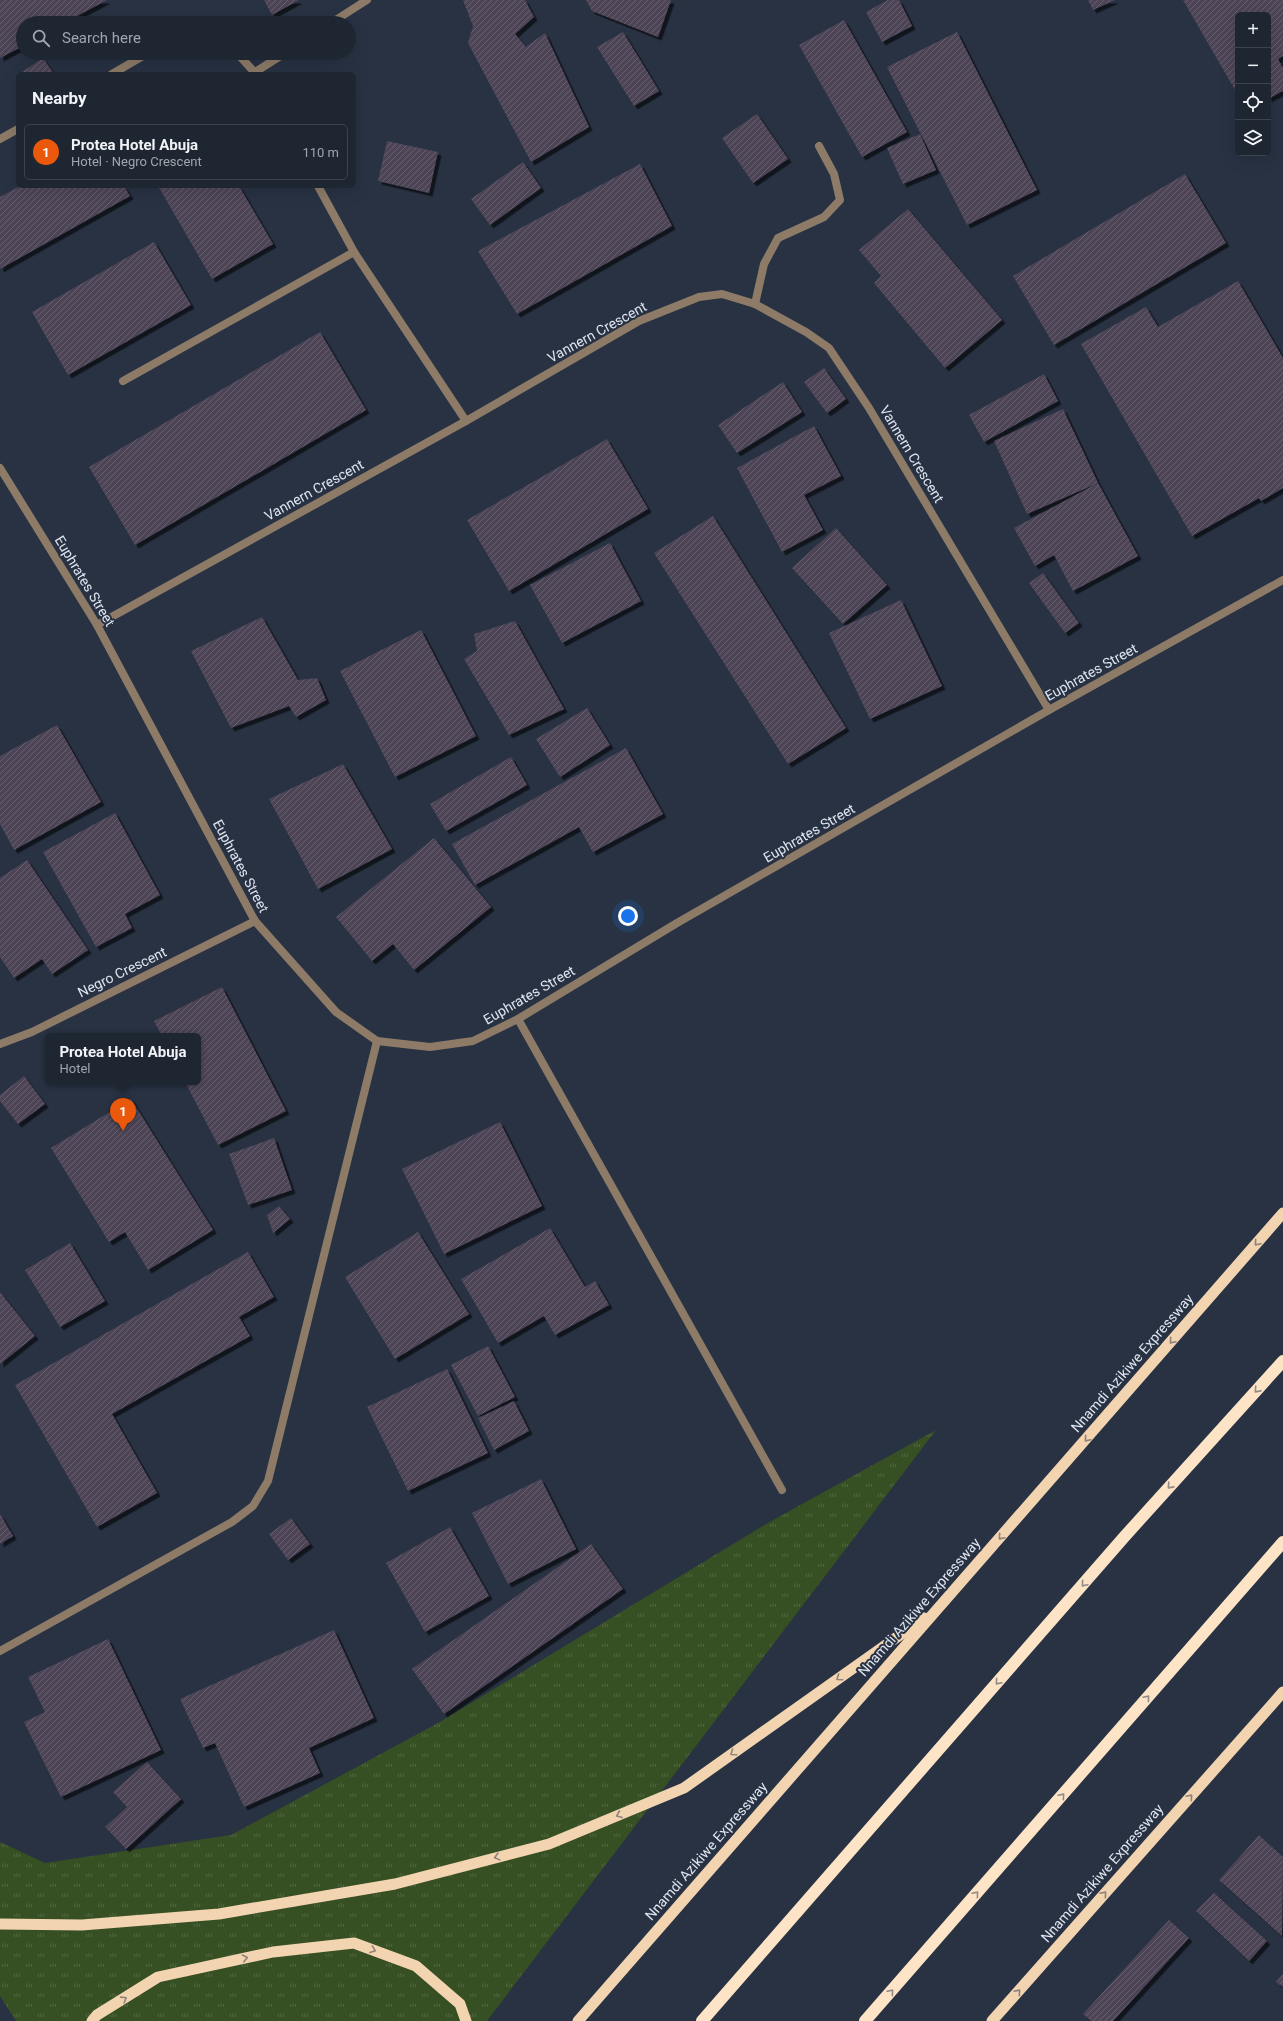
<!DOCTYPE html>
<meta charset="utf-8">
<style>
:root{--surface:#1e2632;--page:#262e3a;--text:#f1f3f6;--muted:#a1a5ac;--line:#3c434d;--accent:#ea580c}
body{margin:0;font-family:Roboto,sans-serif;background:var(--page);color:var(--text)}
.controls{position:absolute;right:12px;top:12px;display:grid;overflow:hidden;border-radius:6px;box-shadow:0 4px 16px #0002}
.controls button{width:36px;height:36px;display:grid;place-items:center;padding:0;border:0;border-bottom:1px solid var(--line);background:var(--surface);color:var(--text);font:20px sans-serif}
.you{position:absolute;left:628px;top:916px;width:14px;height:14px;margin:-10px;border:3px solid #fff;border-radius:50%;background:#1a73e8;box-shadow:0 0 0 6px #1a73e833}
.badge{display:grid;place-items:center;width:26px;height:26px;border-radius:50%;background:var(--accent);color:#fff;font-size:13px;font-weight:700}
.pin{position:absolute;translate:-50% -33px;filter:drop-shadow(0 1px 2px #0008)}
.pin::after{content:'';position:absolute;top:21px;width:14px;height:12px;background:inherit;clip-path:polygon(0 0,100% 0,50% 100%)}
.popup{position:absolute;left:45px;top:1033px;width:156px;height:52px;box-sizing:border-box;display:grid;place-content:center;border-radius:6px;background:var(--surface);filter:drop-shadow(0 1px 3px #0005);font-size:13px;white-space:nowrap;color:var(--muted)}
.popup b{font-size:15px;color:var(--text)}
.popup::after{content:'';position:absolute;left:50%;top:100%;margin-left:-8px;border:8px solid transparent;border-top-color:var(--surface)}
.list{margin:0;padding:0;list-style:none}
h2{display:flex;justify-content:space-between;align-items:center;height:52px;margin:0;padding:0 16px;font-size:17px}
h2 small{font-size:13px;font-weight:400;color:var(--muted)}
.list li{display:grid;grid-template-columns:26px 1fr auto;gap:12px;align-items:center;box-sizing:border-box;height:56px;margin:0 8px 8px;padding:0 8px;border:1px solid var(--line);border-radius:6px}
.list b{display:block;font-size:15px;white-space:nowrap}
.list p{margin:0;font-size:13px;white-space:nowrap;color:var(--muted)}
.list em{font-size:13px;font-style:normal;color:var(--muted)}
.icon{flex:none;width:22px;height:22px;fill:none;stroke:currentColor;stroke-width:2;stroke-linecap:round;stroke-linejoin:round}
.map{position:relative;flex:none;width:1283px;height:2021px;overflow:hidden}
.search{position:absolute;background:var(--surface);box-shadow:0 4px 16px #0002;left:16px;top:16px;width:340px;height:44px;display:flex;align-items:center;gap:10px;box-sizing:border-box;padding:0 14px;border-radius:22px;color:var(--muted);font-size:15px}
.panel{position:absolute;background:var(--surface);box-shadow:0 4px 16px #0002;left:16px;top:72px;width:340px;height:116px;border-radius:6px}
.map>svg:first-child{display:block}
.grass{fill:url(#grass-tufts)}
.building{fill:url(#building-hatch);filter:url(#shadow)}
.lines{fill:none;stroke-linecap:round;stroke-linejoin:round}
.minor{stroke:#8d7b68;stroke-width:8}
.trunk{stroke:#f3d4b1;stroke-width:11}
.motorway{stroke:#fee4c7;stroke-width:12}
.oneway{stroke:#8e837a}
.oneway2{stroke:#938b85}
.labels{text-anchor:middle;stroke-width:4;stroke-linejoin:round;paint-order:stroke}
.street-label{font-size:14px;fill:#dfe5f0;stroke:#283243}
</style>
<div class="map">
<svg width="1283" height="2021" viewBox="0 0 1283 2021">
<defs>
<pattern id="grass-tufts" width="24" height="20" patternUnits="userSpaceOnUse"><rect width="24" height="20" fill="#364f23"/><path d="M3 7l-1-3M5 7V3M7 7l1-3M15 17l-1-3M17 17v-4M19 17l1-3" fill="none" stroke="#536843"/></pattern>
<pattern id="building-hatch" width="6" height="6" patternUnits="userSpaceOnUse"><rect width="6" height="6" fill="#4d4457"/><path d="M-1 1l2-2M0 6l6-6M5 7l2-2" fill="none" stroke="#665f6f"/></pattern>
<filter id="shadow"><feDropShadow dx="3.5" dy="3.5" stdDeviation="0" flood-color="#0009"/></filter>
</defs>
<rect width="100%" height="100%" fill="#283243"/>
<path class="grass" d="M936 1430 487 2021H16L0 1996V1842L45 1863 231 1835 438 1723 766 1524Z"/>
<g class="building">
<path d="M0 0H107L64 23H23V46L0 58Z"/>
<path d="M264 0H299L272 15Z"/>
<path d="M463 0H525L534 17 515 34 526 47 545 33 589 127 531 162 468 43 473 26Z"/>
<path d="M586 0H671L658 37 592 11Z"/>
<path d="M888 0H899L912 26 882 42 866 12Z"/>
<path d="M1088 0H1115L1093 10Z"/>
<path d="M1183 0H1283V56L1278 59 1283 68V91L1268 99V15H1238V95Z"/>
<path d="M844 20 907 132 862 157 799 45Z"/>
<path d="M623 32 659 91 634 106 597 47Z"/>
<path d="M957 32 1037 190 967 225 887 67Z"/>
<path d="M43 58 54 74H19Z"/>
<path d="M757 114 788 159 753 183 722 138Z"/>
<path d="M920 134 936 170 903 184 887 148Z"/>
<path d="M387 141 438 152 429 193 378 181Z"/>
<path d="M523 162 541 188 490 225 471 199Z"/>
<path d="M640 164 672 226 517 314 478 251Z"/>
<path d="M1185 174 1226 243 1054 345 1013 276Z"/>
<path d="M20 186H124L130 196 0 269V197Z"/>
<path d="M158 186H239L273 244 212 279Z"/>
<path d="M908 209 1002 320 945 368 874 283 881 276 859 250Z"/>
<path d="M154 242 191 305 68 375 32 312Z"/>
<path d="M1238 281 1283 358V488L1261 501 1259 498 1192 536 1081 344 1146 307 1158 327Z"/>
<path d="M320 332 366 410 135 545 89 467Z"/>
<path d="M824 368 846 399 827 413 804 382Z"/>
<path d="M1044 374 1058 401 984 442 969 415Z"/>
<path d="M783 382 802 412 737 453 718 425Z"/>
<path d="M1063 409 1098 483 1027 514 994 441Z"/>
<path d="M814 426 841 476 804 495 823 530 782 552 737 468Z"/>
<path d="M607 439 648 509 509 591 467 520Z"/>
<path d="M1098 483 1138 556 1073 591 1054 555 1035 566 1014 528Z"/>
<path d="M713 516 846 728 788 764 654 553Z"/>
<path d="M836 528 887 585 843 624 792 568Z"/>
<path d="M610 543 641 601 562 643 530 585Z"/>
<path d="M1043 573 1079 623 1065 633 1029 583Z"/>
<path d="M901 600 942 686 870 719 829 633Z"/>
<path d="M262 617 298 680 317 678 326 700 296 717 289 706 231 728 191 651Z"/>
<path d="M515 621 564 709 509 735 464 659 477 651 474 634Z"/>
<path d="M421 630 476 736 395 777 340 671Z"/>
<path d="M587 708 610 745 560 777 536 739Z"/>
<path d="M57 725 101 802 14 850 0 824V756Z"/>
<path d="M626 748 663 814 593 852 579 827 475 885 452 844Z"/>
<path d="M511 757 527 785 446 831 430 804Z"/>
<path d="M343 764 392 849 318 889 269 799Z"/>
<path d="M115 813 160 895 125 914 132 928 96 947 43 852Z"/>
<path d="M434 838 491 907 414 970 393 944 372 961 336 917Z"/>
<path d="M27 860 88 950 52 974 42 959 14 978 0 957V878Z"/>
<path d="M222 987 286 1111 218 1145 185 1082H198V1036H162L154 1021Z"/>
<path d="M24 1076 45 1104 18 1124 0 1101V1095Z"/>
<path d="M131 1099 213 1230 148 1270 125 1232 109 1242 51 1148Z"/>
<path d="M500 1122 542 1206 444 1254 402 1169Z"/>
<path d="M274 1138 292 1190 248 1205 229 1154Z"/>
<path d="M279 1206 290 1219 273 1233 267 1215Z"/>
<path d="M550 1228 585 1287 595 1281 609 1305 555 1335 544 1316 498 1343 461 1279Z"/>
<path d="M418 1232 469 1314 395 1359 345 1277Z"/>
<path d="M70 1243 105 1301 60 1327 25 1270Z"/>
<path d="M248 1252 274 1297 239 1317 250 1336 112 1414 157 1493 97 1527 15 1385Z"/>
<path d="M0 1292 35 1336 0 1364Z"/>
<path d="M488 1346 515 1397 478 1416 451 1365Z"/>
<path d="M447 1369 488 1453 408 1491 367 1407Z"/>
<path d="M514 1401 529 1431 494 1450 478 1418Z"/>
<path d="M541 1479 576 1549 508 1584 472 1513Z"/>
<path d="M0 1514 13 1536 0 1544Z"/>
<path d="M291 1518 310 1544 288 1560 269 1534Z"/>
<path d="M450 1527 489 1596 425 1632 386 1563Z"/>
<path d="M591 1544 623 1589 444 1714 412 1669Z"/>
<path d="M334 1630 374 1718 309 1748 320 1773 244 1807 215 1743 203 1748 180 1699Z"/>
<path d="M108 1639 161 1750 61 1797 24 1722 45 1712 28 1677Z"/>
<path d="M147 1762 181 1799 126 1849 105 1827 127 1807 113 1792Z"/>
<path d="M1259 1835 1283 1857 1282 1936 1219 1880Z"/>
<path d="M1214 1893 1267 1941 1249 1961 1196 1911Z"/>
<path d="M1169 1920 1189 1938 1113 2021H1091L1083 2014Z"/>
<path d="M1283 1974V1987L1276 1982Z"/>
</g>
<g class="lines">
<g class="minor">
<path d="M331 23 367 0"/>
<path d="M237 53 256 74"/>
<path d="M255 72 285 53"/>
<path d="M112 74 148 53"/>
<path d="M0 139 18 129"/>
<path d="M318 186 354 252 466 421"/>
<path d="M755 304 764 264 778 238 824 217 840 200 834 174 819 146"/>
<path d="M123 381 354 252"/>
<path d="M0 468 97 625 255 921 336 1012 377 1041 430 1047 473 1041 518 1019 677 923 1049 710 1283 580"/>
<path d="M97 625 466 421 639 321 699 297 722 294 755 304 806 332 829 348 869 408 1049 710"/>
<path d="M518 1019 782 1490"/>
<path d="M0 1044 32 1032 255 921"/>
<path d="M0 1651 232 1522 253 1506 268 1481 377 1041"/>
</g>
<g class="trunk">
<path d="M0 1924 82 1925 219 1914 395 1884 549 1844 684 1788 924 1618"/>
<path d="M92 2021 97 2015 158 1977 273 1952 354 1943 416 1966 460 2004 466 2021"/>
<path d="M578 2021 1283 1213"/>
<path d="M992 2021 1283 1692"/>
</g>
<g class="motorway">
<path d="M702 2021 1125 1536 1283 1361"/>
<path d="M865 2021 1283 1542"/>
</g>
</g>
<defs><path id="oneway-chevron" d="M-2-3.5L2.5 0L-2 3.5" fill="none" stroke-width="1.6" stroke-linecap="round" stroke-linejoin="round"/></defs>
<g class="oneway">
<use href="#oneway-chevron" transform="translate(1257 1243) rotate(131)"/>
<use href="#oneway-chevron" transform="translate(1172 1341) rotate(131)"/>
<use href="#oneway-chevron" transform="translate(1087 1439) rotate(131)"/>
<use href="#oneway-chevron" transform="translate(1001 1537) rotate(131)"/>
<use href="#oneway-chevron" transform="translate(839 1678) rotate(145)"/>
<use href="#oneway-chevron" transform="translate(733 1753) rotate(145)"/>
<use href="#oneway-chevron" transform="translate(1190 1797) rotate(-49)"/>
<use href="#oneway-chevron" transform="translate(619 1815) rotate(157)"/>
<use href="#oneway-chevron" transform="translate(497 1857) rotate(165)"/>
<use href="#oneway-chevron" transform="translate(1104 1894) rotate(-49)"/>
<use href="#oneway-chevron" transform="translate(373 1950) rotate(20)"/>
<use href="#oneway-chevron" transform="translate(245 1958) rotate(-12)"/>
<use href="#oneway-chevron" transform="translate(1018 1992) rotate(-49)"/>
<use href="#oneway-chevron" transform="translate(124 1999) rotate(-32)"/>
</g>
<g class="oneway2">
<use href="#oneway-chevron" transform="translate(1257 1390) rotate(132)"/>
<use href="#oneway-chevron" transform="translate(1170 1486) rotate(132)"/>
<use href="#oneway-chevron" transform="translate(1084 1584) rotate(131)"/>
<use href="#oneway-chevron" transform="translate(998 1682) rotate(131)"/>
<use href="#oneway-chevron" transform="translate(1147 1698) rotate(-49)"/>
<use href="#oneway-chevron" transform="translate(1062 1796) rotate(-49)"/>
<use href="#oneway-chevron" transform="translate(976 1894) rotate(-49)"/>
<use href="#oneway-chevron" transform="translate(891 1992) rotate(-49)"/>
</g>
<g class="labels">
<g class="street-label">
<text transform="translate(597 332) rotate(-29)" y="5">Vannern Crescent</text>
<text transform="translate(912 454) rotate(59)" y="5">Vannern Crescent</text>
<text transform="translate(314 490) rotate(-29)" y="5">Vannern Crescent</text>
<text transform="translate(85 581) rotate(59)" y="5">Euphrates Street</text>
<text transform="translate(1091 672) rotate(-29)" y="5">Euphrates Street</text>
<text transform="translate(809 833) rotate(-30)" y="5">Euphrates Street</text>
<text transform="translate(241 866) rotate(62)" y="5">Euphrates Street</text>
<text transform="translate(122 972) rotate(-26)" y="5">Negro Crescent</text>
<text transform="translate(529 995) rotate(-30)" y="5">Euphrates Street</text>
<text transform="translate(1132 1363) rotate(-49)" y="5">Nnamdi Azikiwe Expressway</text>
<text transform="translate(919 1607) rotate(-49)" y="5">Nnamdi Azikiwe Expressway</text>
<text transform="translate(706 1851) rotate(-49)" y="5">Nnamdi Azikiwe Expressway</text>
<text transform="translate(1102 1873) rotate(-49)" y="5">Nnamdi Azikiwe Expressway</text>
</g>
</g>
</svg>
<div class="controls">
<button>+</button>
<button>−</button>
<button><svg class="icon" aria-label="locate" viewBox="0 0 24 24"><circle cx="12" cy="12" r="6"/><path d="M12 2v4M12 18v4M2 12h4M18 12h4"/></svg></button>
<button><svg class="icon" aria-label="layers" viewBox="0 0 24 24"><path d="M12 4l9 5-9 5-9-5zM3 14l9 5 9-5"/></svg></button>
</div>
<div class="you"></div>
<div class="pin badge" style="left:123px;top:1131px">1</div>
<div class="popup"><b>Protea Hotel Abuja</b>Hotel</div>
<div class="search"><svg class="icon" aria-label="search" viewBox="0 0 24 24"><circle cx="10" cy="10" r="6"/><path d="M15 15l6 6"/></svg>Search here</div>
<section class="panel">
<h2>Nearby<small></small></h2>
<ul class="list">
<li><span class="badge">1</span><div><b>Protea Hotel Abuja</b><p>Hotel · Negro Crescent</p></div><em>110 m</em></li>
</ul>
</section>
</div>
